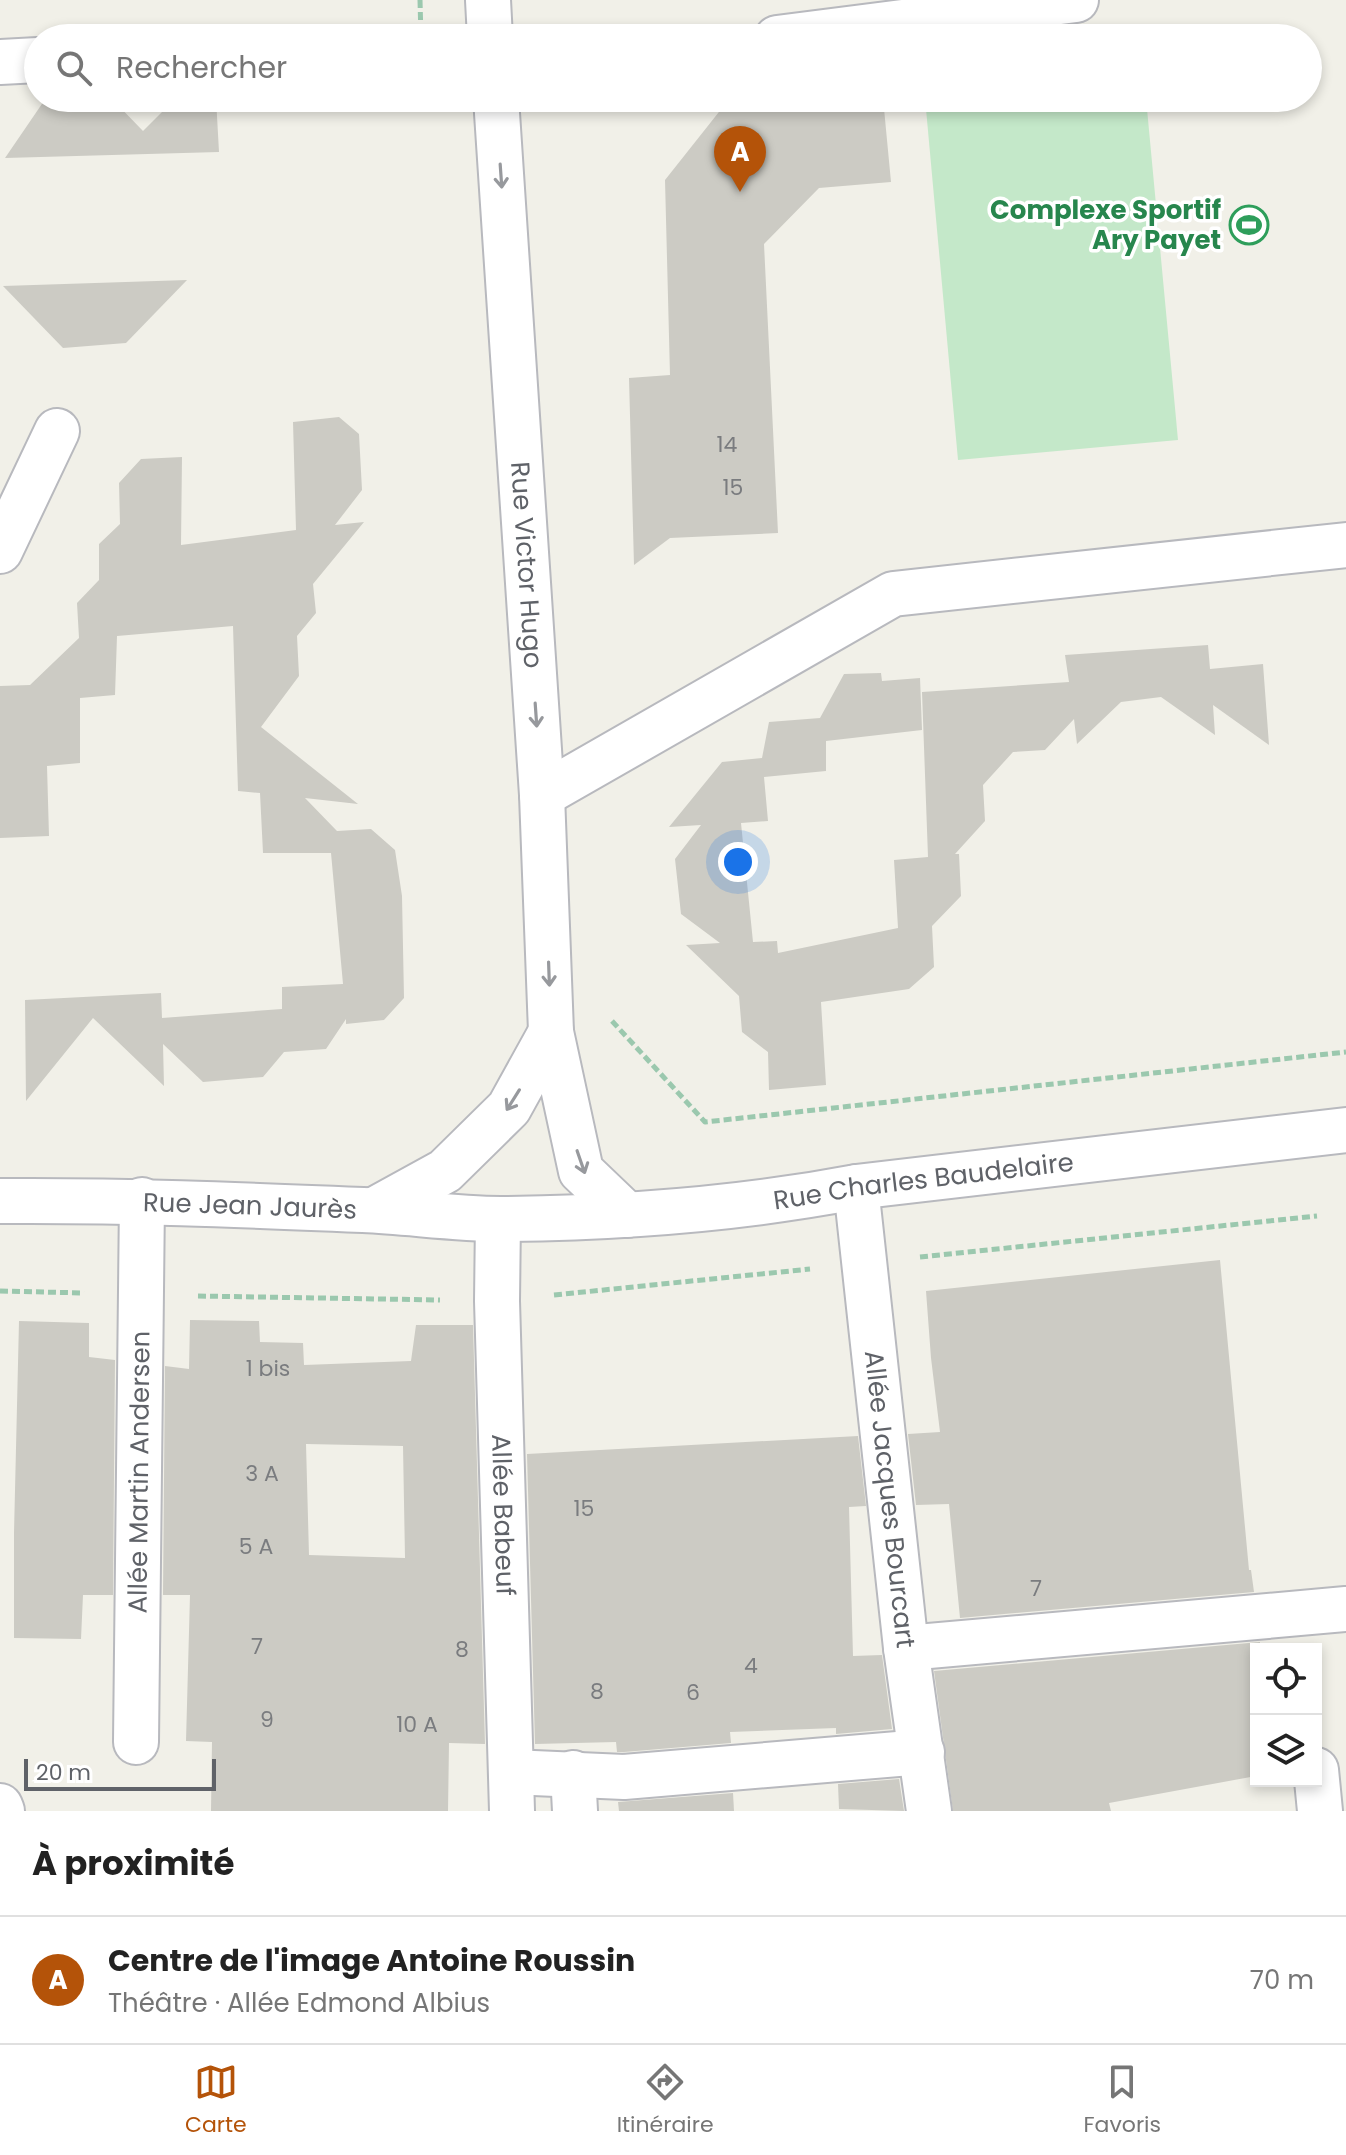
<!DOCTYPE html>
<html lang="fr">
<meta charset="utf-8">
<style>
:root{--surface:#fff;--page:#f2f2f2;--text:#222;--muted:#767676;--line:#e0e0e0;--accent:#b45309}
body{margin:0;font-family:Poppins,sans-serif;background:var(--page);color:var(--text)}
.controls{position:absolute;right:24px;bottom:24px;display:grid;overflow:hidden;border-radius:0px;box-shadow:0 4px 12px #0003}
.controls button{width:72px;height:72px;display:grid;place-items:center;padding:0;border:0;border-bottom:2px solid var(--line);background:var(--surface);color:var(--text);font:40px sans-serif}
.scale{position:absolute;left:24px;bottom:20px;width:192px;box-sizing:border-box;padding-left:8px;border:4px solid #5f6268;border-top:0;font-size:22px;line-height:28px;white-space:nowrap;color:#5f6268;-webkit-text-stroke:6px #fff;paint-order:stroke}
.you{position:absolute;left:738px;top:862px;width:28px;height:28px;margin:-20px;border:6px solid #fff;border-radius:50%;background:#1a73e8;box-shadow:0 0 0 12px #1a73e833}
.badge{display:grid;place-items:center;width:52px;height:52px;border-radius:50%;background:var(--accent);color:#fff;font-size:26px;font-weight:700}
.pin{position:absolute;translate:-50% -66px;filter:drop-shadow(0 2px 4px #0008)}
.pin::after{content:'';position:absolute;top:42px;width:28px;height:24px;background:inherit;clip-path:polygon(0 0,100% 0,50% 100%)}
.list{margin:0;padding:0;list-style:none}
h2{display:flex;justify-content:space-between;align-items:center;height:104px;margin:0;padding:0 32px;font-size:34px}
h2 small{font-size:26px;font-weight:400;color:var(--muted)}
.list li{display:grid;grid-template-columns:52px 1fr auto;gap:24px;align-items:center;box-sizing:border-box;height:128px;padding:0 32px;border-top:2px solid var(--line)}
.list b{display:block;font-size:30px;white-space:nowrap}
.list p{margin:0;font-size:26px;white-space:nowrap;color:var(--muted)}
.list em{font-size:26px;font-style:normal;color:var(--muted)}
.icon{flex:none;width:44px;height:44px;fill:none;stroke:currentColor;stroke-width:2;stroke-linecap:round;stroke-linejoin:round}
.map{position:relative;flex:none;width:1346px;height:1811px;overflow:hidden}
.search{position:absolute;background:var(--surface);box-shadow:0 4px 12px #0003;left:24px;right:24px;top:24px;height:88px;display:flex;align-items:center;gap:20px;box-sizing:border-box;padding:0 28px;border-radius:44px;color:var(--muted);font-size:30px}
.sheet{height:232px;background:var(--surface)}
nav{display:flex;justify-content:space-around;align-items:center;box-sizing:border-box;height:112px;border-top:2px solid var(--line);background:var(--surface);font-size:22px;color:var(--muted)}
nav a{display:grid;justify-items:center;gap:4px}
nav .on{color:var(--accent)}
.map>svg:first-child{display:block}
.green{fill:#c4e8c9}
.building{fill:#cccbc4;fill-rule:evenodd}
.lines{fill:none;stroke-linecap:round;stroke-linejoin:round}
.minor-casing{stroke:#b8b9be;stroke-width:48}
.path{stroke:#9bc8ae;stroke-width:5;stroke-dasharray:8 4;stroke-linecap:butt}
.minor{stroke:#fff;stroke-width:44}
.oneway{stroke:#97999d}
.labels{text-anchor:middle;stroke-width:7;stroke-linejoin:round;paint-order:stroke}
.number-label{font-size:22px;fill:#7a7c7f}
.leisure-label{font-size:26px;font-weight:bold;fill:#27864d;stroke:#fff;text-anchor:end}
.street-label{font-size:26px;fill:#5f6268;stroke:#fff}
</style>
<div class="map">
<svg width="1346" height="1811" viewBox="0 0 1346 1811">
<rect width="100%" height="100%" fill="#f1f0e8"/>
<path class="green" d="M925 98H1146L1178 440 958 460Z"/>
<g class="building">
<path d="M46 98H111L143 131 176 98H216L219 152 5 158Z"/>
<path d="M730 98H883L891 182 819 188 764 244 778 533 670 538 634 565 629 378 670 375 665 180Z"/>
<path d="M187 280 126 343 63 348 3 286Z"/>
<path d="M339 417 359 434 362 490 335 525 364 522 313 584 316 613 297 636 299 676 261 727 358 804 305 798 337 831 371 829 395 850 402 896 404 998 384 1020 346 1024V1019L326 1049 284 1052 263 1077 203 1082 163 1044 164 1086 93 1018 26 1101 25 1000 161 993 162 1018 282 1009V987L343 984 331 853H263L260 793 238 791 233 626 117 636 115 695 80 698V763L47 766 49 836 0 838V686L30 685 79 638 77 603 99 580V544L120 524 119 483 141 459 182 457 181 545 296 530 293 422Z"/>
<path d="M1208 645 1210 669 1263 664 1269 745 1213 705 1215 735 1161 697 1121 702 1077 744 1074 719 1045 750 1013 752 983 785 985 821 955 854H959L961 896 932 926 934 967 909 989 821 1002 826 1085 769 1090 768 1052 742 1032 739 996 686 945 720 943 681 914 675 859 701 825 669 827 722 762 762 758 769 722 820 718 844 674 881 673 882 681 920 678 922 730 826 741V771L764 777 768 821 741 823 753 942 777 941 778 953 898 928 894 860 928 857 922 692 1069 682 1065 655Z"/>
<path d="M1220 1260 1249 1570H1251L1254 1592 960 1618 949 1504 916 1505 908 1434 940 1432 931 1358 926 1291Z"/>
<path d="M190 1320 259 1321 260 1342 303 1343 304 1365 411 1361 416 1325H473L485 1744 449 1743 448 1811H211L212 1742 186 1741 190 1595H163L165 1366 189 1369ZM306 1444 403 1446 405 1558 309 1555Z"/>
<path d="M19 1321 89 1323V1357L115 1360 113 1595H83L81 1639 14 1638V1533Z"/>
<path d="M858 1436 866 1506 849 1507 853 1656 882 1655 892 1729 836 1734V1728L730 1732 731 1743 624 1752H617L616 1742 535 1744 527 1454Z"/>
<path d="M1260 1642V1649H1256V1776L1109 1803 1111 1811H953L934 1671Z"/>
<path d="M899 1779 904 1811 839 1809 838 1784Z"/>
<path d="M733 1793 734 1811H619L618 1802Z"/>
</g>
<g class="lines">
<g class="minor-casing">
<g id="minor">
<path d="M488 0 490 38"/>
<path d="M777 38 1076 0"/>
<path d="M0 62 38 60"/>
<path id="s1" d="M496 98 542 795 551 1032 581 1171 627 1215"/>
<path d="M0 551 57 431"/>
<path d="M542 795 893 594 1346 545"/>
<path id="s2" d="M856 1187 906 1648 929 1811"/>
<path id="s3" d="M0 1201C121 1200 242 1205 363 1210 409 1212 455 1219 501 1219 620 1218 740 1209 856 1187L1346 1130"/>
<path d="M374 1210 445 1171 509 1108 551 1032"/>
<path id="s4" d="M498 1219 497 1301 512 1811"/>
<path d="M906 1648 1346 1609"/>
<path id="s5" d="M136 1742 142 1200"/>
<path d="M1316 1770 1320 1811"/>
<path d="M511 1772 624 1777 922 1752"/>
<path d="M573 1773 575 1811"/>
<path d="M0 1806 2 1811"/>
</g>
</g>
<g class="path">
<path d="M420 0 421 38"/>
<path d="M612 1021 705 1122 1346 1052"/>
<path d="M920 1257 1317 1216"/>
<path d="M0 1291 84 1293"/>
<path d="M554 1295 810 1269"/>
<path d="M198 1296 440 1300"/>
</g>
<use href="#minor" class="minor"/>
</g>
<defs><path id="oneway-shaft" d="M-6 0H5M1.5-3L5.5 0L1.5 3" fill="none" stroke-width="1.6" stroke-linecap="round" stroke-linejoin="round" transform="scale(2)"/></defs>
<g class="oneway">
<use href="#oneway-shaft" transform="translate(501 176) rotate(86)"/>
<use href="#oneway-shaft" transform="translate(536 715) rotate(86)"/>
<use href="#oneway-shaft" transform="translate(549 974) rotate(88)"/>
<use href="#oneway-shaft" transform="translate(513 1100) rotate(122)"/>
<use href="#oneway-shaft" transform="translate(581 1162) rotate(71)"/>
</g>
<defs>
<g id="stadium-ring" transform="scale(2)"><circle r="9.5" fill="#fff" stroke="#2e9e5b" stroke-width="1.5"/><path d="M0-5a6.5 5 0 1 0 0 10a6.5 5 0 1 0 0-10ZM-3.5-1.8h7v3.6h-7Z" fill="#2e9e5b"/></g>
</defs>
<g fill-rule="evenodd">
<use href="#stadium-ring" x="1249" y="225"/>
</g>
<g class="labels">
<g class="number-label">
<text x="727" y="452">14</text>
<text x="733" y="495">15</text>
<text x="268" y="1376">1 bis</text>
<text x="262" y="1481">3 A</text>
<text x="584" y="1516">15</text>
<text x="256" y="1554">5 A</text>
<text x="1036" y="1596">7</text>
<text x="257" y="1654">7</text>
<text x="462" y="1657">8</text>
<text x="751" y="1673">4</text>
<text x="597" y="1699">8</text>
<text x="693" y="1700">6</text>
<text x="267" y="1727">9</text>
<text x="417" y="1732">10 A</text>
</g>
<g class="leisure-label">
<text x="1221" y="219">Complexe Sportif<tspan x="1221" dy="30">Ary Payet</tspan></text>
</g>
<g class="street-label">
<text dy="9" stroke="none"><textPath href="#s1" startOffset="468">Rue Victor Hugo</textPath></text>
<text dy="9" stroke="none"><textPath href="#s3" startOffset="926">Rue Charles Baudelaire</textPath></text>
<text dy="9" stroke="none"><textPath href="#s3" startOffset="250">Rue Jean Jaurès</textPath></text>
<text dy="9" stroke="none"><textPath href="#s5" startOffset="270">Allée Martin Andersen</textPath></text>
<text dy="9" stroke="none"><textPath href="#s2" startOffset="314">Allée Jacques Bourcart</textPath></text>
<text dy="9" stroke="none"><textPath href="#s4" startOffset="296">Allée Babeuf</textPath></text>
</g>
</g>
</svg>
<div class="controls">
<button><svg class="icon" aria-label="locate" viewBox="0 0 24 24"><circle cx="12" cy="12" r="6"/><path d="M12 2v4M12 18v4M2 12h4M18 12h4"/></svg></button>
<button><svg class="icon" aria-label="layers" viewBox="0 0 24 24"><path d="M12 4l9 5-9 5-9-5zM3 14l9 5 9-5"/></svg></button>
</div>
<div class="scale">20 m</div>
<div class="you"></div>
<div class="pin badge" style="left:740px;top:192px">A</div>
<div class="search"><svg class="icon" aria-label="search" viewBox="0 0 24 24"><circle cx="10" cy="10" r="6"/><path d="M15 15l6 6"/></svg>Rechercher</div>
</div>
<section class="sheet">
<h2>À proximité<small></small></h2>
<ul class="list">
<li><span class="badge">A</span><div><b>Centre de l'image Antoine Roussin</b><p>Théâtre · Allée Edmond Albius</p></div><em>70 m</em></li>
</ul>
</section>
<nav>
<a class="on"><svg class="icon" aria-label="map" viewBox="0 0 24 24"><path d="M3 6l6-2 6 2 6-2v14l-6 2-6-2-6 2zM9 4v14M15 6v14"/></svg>Carte</a>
<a><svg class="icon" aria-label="directions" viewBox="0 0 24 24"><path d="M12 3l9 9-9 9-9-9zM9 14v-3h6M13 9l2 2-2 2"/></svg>Itinéraire</a>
<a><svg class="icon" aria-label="saved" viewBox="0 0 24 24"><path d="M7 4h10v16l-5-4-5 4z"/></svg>Favoris</a>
</nav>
